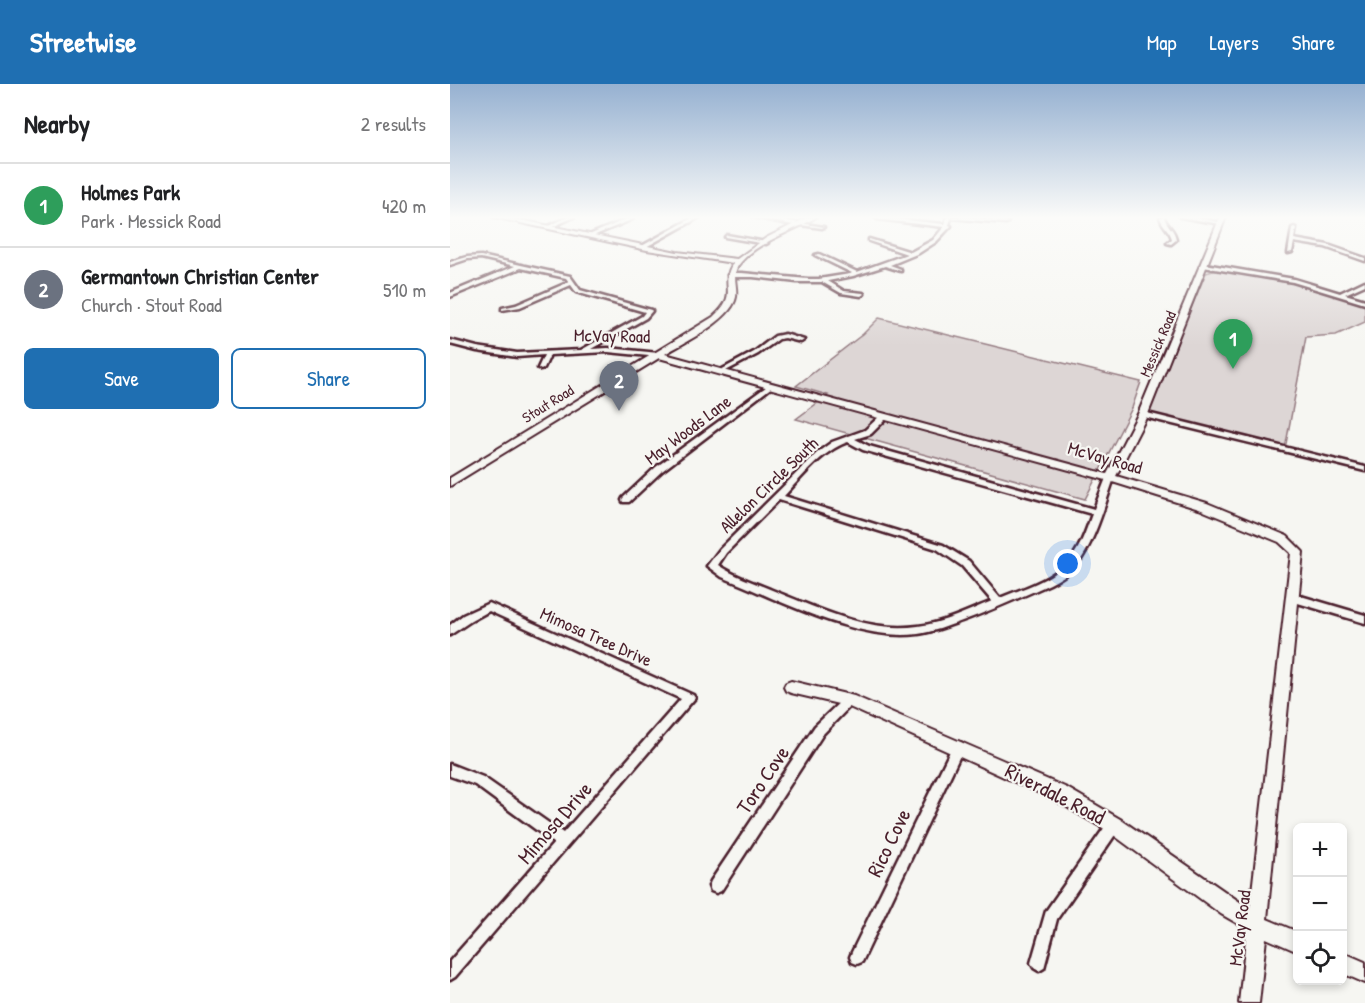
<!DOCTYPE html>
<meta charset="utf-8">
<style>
:root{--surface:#fff;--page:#f6f6f6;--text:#202124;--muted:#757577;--line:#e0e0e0;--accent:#1f6fb2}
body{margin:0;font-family:"Patrick Hand",sans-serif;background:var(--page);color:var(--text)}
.controls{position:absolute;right:18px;bottom:18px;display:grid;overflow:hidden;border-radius:9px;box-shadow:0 3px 9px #0003}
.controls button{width:54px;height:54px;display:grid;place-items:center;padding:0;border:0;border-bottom:2px solid var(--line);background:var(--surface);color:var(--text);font:30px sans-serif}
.you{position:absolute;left:618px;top:480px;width:21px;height:21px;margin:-15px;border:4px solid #fff;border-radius:50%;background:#1a73e8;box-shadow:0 0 0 9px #1a73e833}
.badge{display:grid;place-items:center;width:39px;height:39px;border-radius:50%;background:var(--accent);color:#fff;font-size:20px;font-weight:700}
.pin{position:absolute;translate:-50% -50px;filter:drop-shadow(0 2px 3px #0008)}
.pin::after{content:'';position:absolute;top:32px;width:21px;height:18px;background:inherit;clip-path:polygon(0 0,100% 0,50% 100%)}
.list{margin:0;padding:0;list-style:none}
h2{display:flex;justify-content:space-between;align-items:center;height:78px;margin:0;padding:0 24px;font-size:26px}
h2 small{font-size:20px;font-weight:400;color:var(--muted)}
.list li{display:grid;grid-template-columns:39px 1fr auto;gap:18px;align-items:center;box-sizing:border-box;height:84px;padding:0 24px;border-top:2px solid var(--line)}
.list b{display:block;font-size:22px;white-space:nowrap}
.list p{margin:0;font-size:20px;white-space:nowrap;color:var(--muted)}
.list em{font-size:20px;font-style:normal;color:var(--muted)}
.actions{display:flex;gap:12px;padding:18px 24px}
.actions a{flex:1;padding:14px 0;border:2px solid var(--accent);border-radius:9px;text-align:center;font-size:21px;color:var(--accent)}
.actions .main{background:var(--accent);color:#fff}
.icon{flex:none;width:33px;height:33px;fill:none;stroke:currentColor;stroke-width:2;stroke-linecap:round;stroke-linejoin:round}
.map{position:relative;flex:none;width:915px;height:919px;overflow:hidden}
header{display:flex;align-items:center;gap:36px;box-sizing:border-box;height:84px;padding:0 30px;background:var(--accent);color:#fff}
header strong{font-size:28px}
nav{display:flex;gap:33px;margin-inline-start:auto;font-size:21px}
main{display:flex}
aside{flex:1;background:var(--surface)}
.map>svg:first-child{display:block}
.green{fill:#ddd6d5;stroke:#947a80;stroke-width:1.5}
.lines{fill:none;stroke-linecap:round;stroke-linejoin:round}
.street-casing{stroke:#4a1f2b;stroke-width:5}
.secondary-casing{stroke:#4a1f2b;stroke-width:4}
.street{fill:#f6f6f2;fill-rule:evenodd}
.secondary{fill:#f6f6f2;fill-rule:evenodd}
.labels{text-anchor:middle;stroke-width:4.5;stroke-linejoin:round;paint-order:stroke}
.far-street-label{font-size:15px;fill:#4a1f2b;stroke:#f6f6f2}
.street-label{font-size:18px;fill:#4a1f2b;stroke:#f6f6f2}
.near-street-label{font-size:21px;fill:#4a1f2b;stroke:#f6f6f2}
</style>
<header>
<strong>Streetwise</strong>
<nav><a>Map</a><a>Layers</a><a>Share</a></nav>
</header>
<main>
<aside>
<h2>Nearby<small>2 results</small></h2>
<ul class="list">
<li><span class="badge" style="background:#2e9e5b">1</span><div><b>Holmes Park</b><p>Park · Messick Road</p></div><em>420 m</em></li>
<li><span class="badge" style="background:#6b7280">2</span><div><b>Germantown Christian Center</b><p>Church · Stout Road</p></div><em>510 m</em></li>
</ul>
<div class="actions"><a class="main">Save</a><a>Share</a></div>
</aside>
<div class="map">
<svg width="915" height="919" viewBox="0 0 915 919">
<rect width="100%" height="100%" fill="#f6f6f2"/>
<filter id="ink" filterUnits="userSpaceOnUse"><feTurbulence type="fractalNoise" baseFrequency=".0167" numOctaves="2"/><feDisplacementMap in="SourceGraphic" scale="12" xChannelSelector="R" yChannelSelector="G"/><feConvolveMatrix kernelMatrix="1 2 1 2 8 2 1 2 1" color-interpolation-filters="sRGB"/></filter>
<g filter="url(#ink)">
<g class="green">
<path d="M767 186 862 203 915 221V238L886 251 856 253 835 365 702 330 698 326 756 189Z"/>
<path d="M429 234 691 298 682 324 635 415 346 335 378 311 346 302 413 250Z"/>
</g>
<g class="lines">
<g class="street-casing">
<g id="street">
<path d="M118 133H124L100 144 96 143Z"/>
<path d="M244 133H250L194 164 190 163Z"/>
<path d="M303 133H314L374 143 372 144 351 141 349 142Z"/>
<path d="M425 133 495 140 497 133H517L558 138 556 139 501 134 499 141 501 142 486 158 469 169 440 181 451 185V187L435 182 403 192 378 197 394 207 413 209 414 210 411 212 391 209 372 198H347L303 193H281L278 191 281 189H292L358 195H369L400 190 402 189 365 171 369 170 407 188 457 170 419 157V155L461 168 483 156 494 143 427 135Z"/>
<path d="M710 133H714C717 143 725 145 726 156L721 160 717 159 722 155C720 146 712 142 710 133Z"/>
<path d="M730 133H742L773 139 771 140Z"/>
<path d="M179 134 183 135 143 152 139 151Z"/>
<path d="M844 143 846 144 844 155 878 161 915 174V177L875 163 844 158 842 168 838 169 842 144Z"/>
<path d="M277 151 316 158 318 159 316 160 275 153Z"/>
<path d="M31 172 120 192 130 206 201 226 202 227 196 234 141 265 158 264 209 269 212 271 209 273 158 268 100 271 94 284 91 286 88 284 94 271 67 273 27 267 0 260V256L27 263 67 269 131 266 192 232 195 228 126 208 121 201 70 223 52 226V224L66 221 119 198 116 194 71 184 0 213V209L65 182 31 174 18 175 0 181V178L17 173Z"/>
<path d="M755 180 844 195 890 209 915 197V201L895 210 915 216V220L843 198 753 183V181Z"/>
<path d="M335 250 354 256 351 258 335 254 329 255 308 270 272 289 267 288 304 268 325 252Z"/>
<path d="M320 300 322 301V303L212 387 179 418H173L172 416 173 414 206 383Z"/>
<path d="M690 328H693L915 383V387L690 332Z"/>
<path d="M431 331H434L438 333 421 350 405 355 419 362 644 425 656 394 657 392H663L664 394C655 420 644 460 627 481 619 489 610 495 600 500 571 513 542 526 512 537 498 542 483 548 468 550 406 558 328 515 272 493L257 482 270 465 368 368 382 358 415 346ZM398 358 413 366 642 430C637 443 633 457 625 469 609 494 576 503 550 514L519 477 493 461 334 412C353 392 372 367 398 358ZM329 416 487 465 512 482 542 517C518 527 493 539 468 542 418 549 367 524 322 506 303 498 284 492 268 481L276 469Z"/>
<path d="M844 510 915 531V539L841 517 839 514 841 511Z"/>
<path d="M39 519 243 611 245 614 5 893 0 896V877L104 759 25 701 0 692V680L33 693 113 749 231 615 39 527 21 537 0 551V541L13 531Z"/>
<path d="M399 611 403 613 405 616 403 619 373 650 271 807 266 809 261 807 259 802 261 797 365 642 395 613Z"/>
<path d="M508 658 512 659 514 663 412 878 407 880 402 878 400 873 402 868 504 659Z"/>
<path d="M664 735 669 737 671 741 669 745 607 835 594 884 589 887 584 884 581 879 596 827 659 737Z"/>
</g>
</g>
<g class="secondary-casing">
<g id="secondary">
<path d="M43 133 76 137 227 168 287 175 316 154 358 133H366C342 149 310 156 291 178 280 190 288 200 286 213 282 236 233 259 215 270L657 390 688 330 770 133H776L698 330 666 392 757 419 837 452 853 468 817 835 848 848V868L816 854 809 919H789L797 845 771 830 658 747 605 716 397 622 341 609 336 607 334 603 336 599 341 597 404 612 617 704 670 735 800 825 841 469 829 458 749 425 656 396 209 274 0 402V394L263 233C291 208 268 203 283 179L197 166Z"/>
<path d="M892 868 915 878V899L892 889Z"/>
</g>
</g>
<use href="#street" class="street"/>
<use href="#secondary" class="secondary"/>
</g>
</g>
<linearGradient id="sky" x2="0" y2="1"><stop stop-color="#96b1d1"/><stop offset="0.51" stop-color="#fbfbf9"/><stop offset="1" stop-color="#fbfbf9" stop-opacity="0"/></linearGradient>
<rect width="915" height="262" fill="url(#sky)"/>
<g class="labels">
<g class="far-street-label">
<text transform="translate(708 260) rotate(-67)" y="5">Messick Road</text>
<text transform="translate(98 320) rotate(-32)" y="5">Stout Road</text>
</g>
<g class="street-label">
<text transform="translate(162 252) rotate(1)" y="6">McVay Road</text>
<text transform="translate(238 346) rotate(-37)" y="6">May Woods Lane</text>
<text transform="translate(655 374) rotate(16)" y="6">McVay Road</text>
<text transform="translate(319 401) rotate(-44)" y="6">Allelon Circle South</text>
<text transform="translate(146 553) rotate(24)" y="6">Mimosa Tree Drive</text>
<text transform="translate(790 844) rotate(-83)" y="6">McVay Road</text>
</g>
<g class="near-street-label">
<text transform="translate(313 696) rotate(-56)" y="7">Toro Cove</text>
<text transform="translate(605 710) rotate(27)" y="7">Riverdale Road</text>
<text transform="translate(105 739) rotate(-49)" y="7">Mimosa Drive</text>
<text transform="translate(439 759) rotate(-64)" y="7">Rico Cove</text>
</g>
</g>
</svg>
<div class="controls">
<button>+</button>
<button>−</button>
<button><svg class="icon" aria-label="locate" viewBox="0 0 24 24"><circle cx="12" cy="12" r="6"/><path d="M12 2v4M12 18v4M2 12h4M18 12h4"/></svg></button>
</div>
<div class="you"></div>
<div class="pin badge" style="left:783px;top:285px;background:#2e9e5b">1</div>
<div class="pin badge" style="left:169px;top:327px;background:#6b7280">2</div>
</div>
</main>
